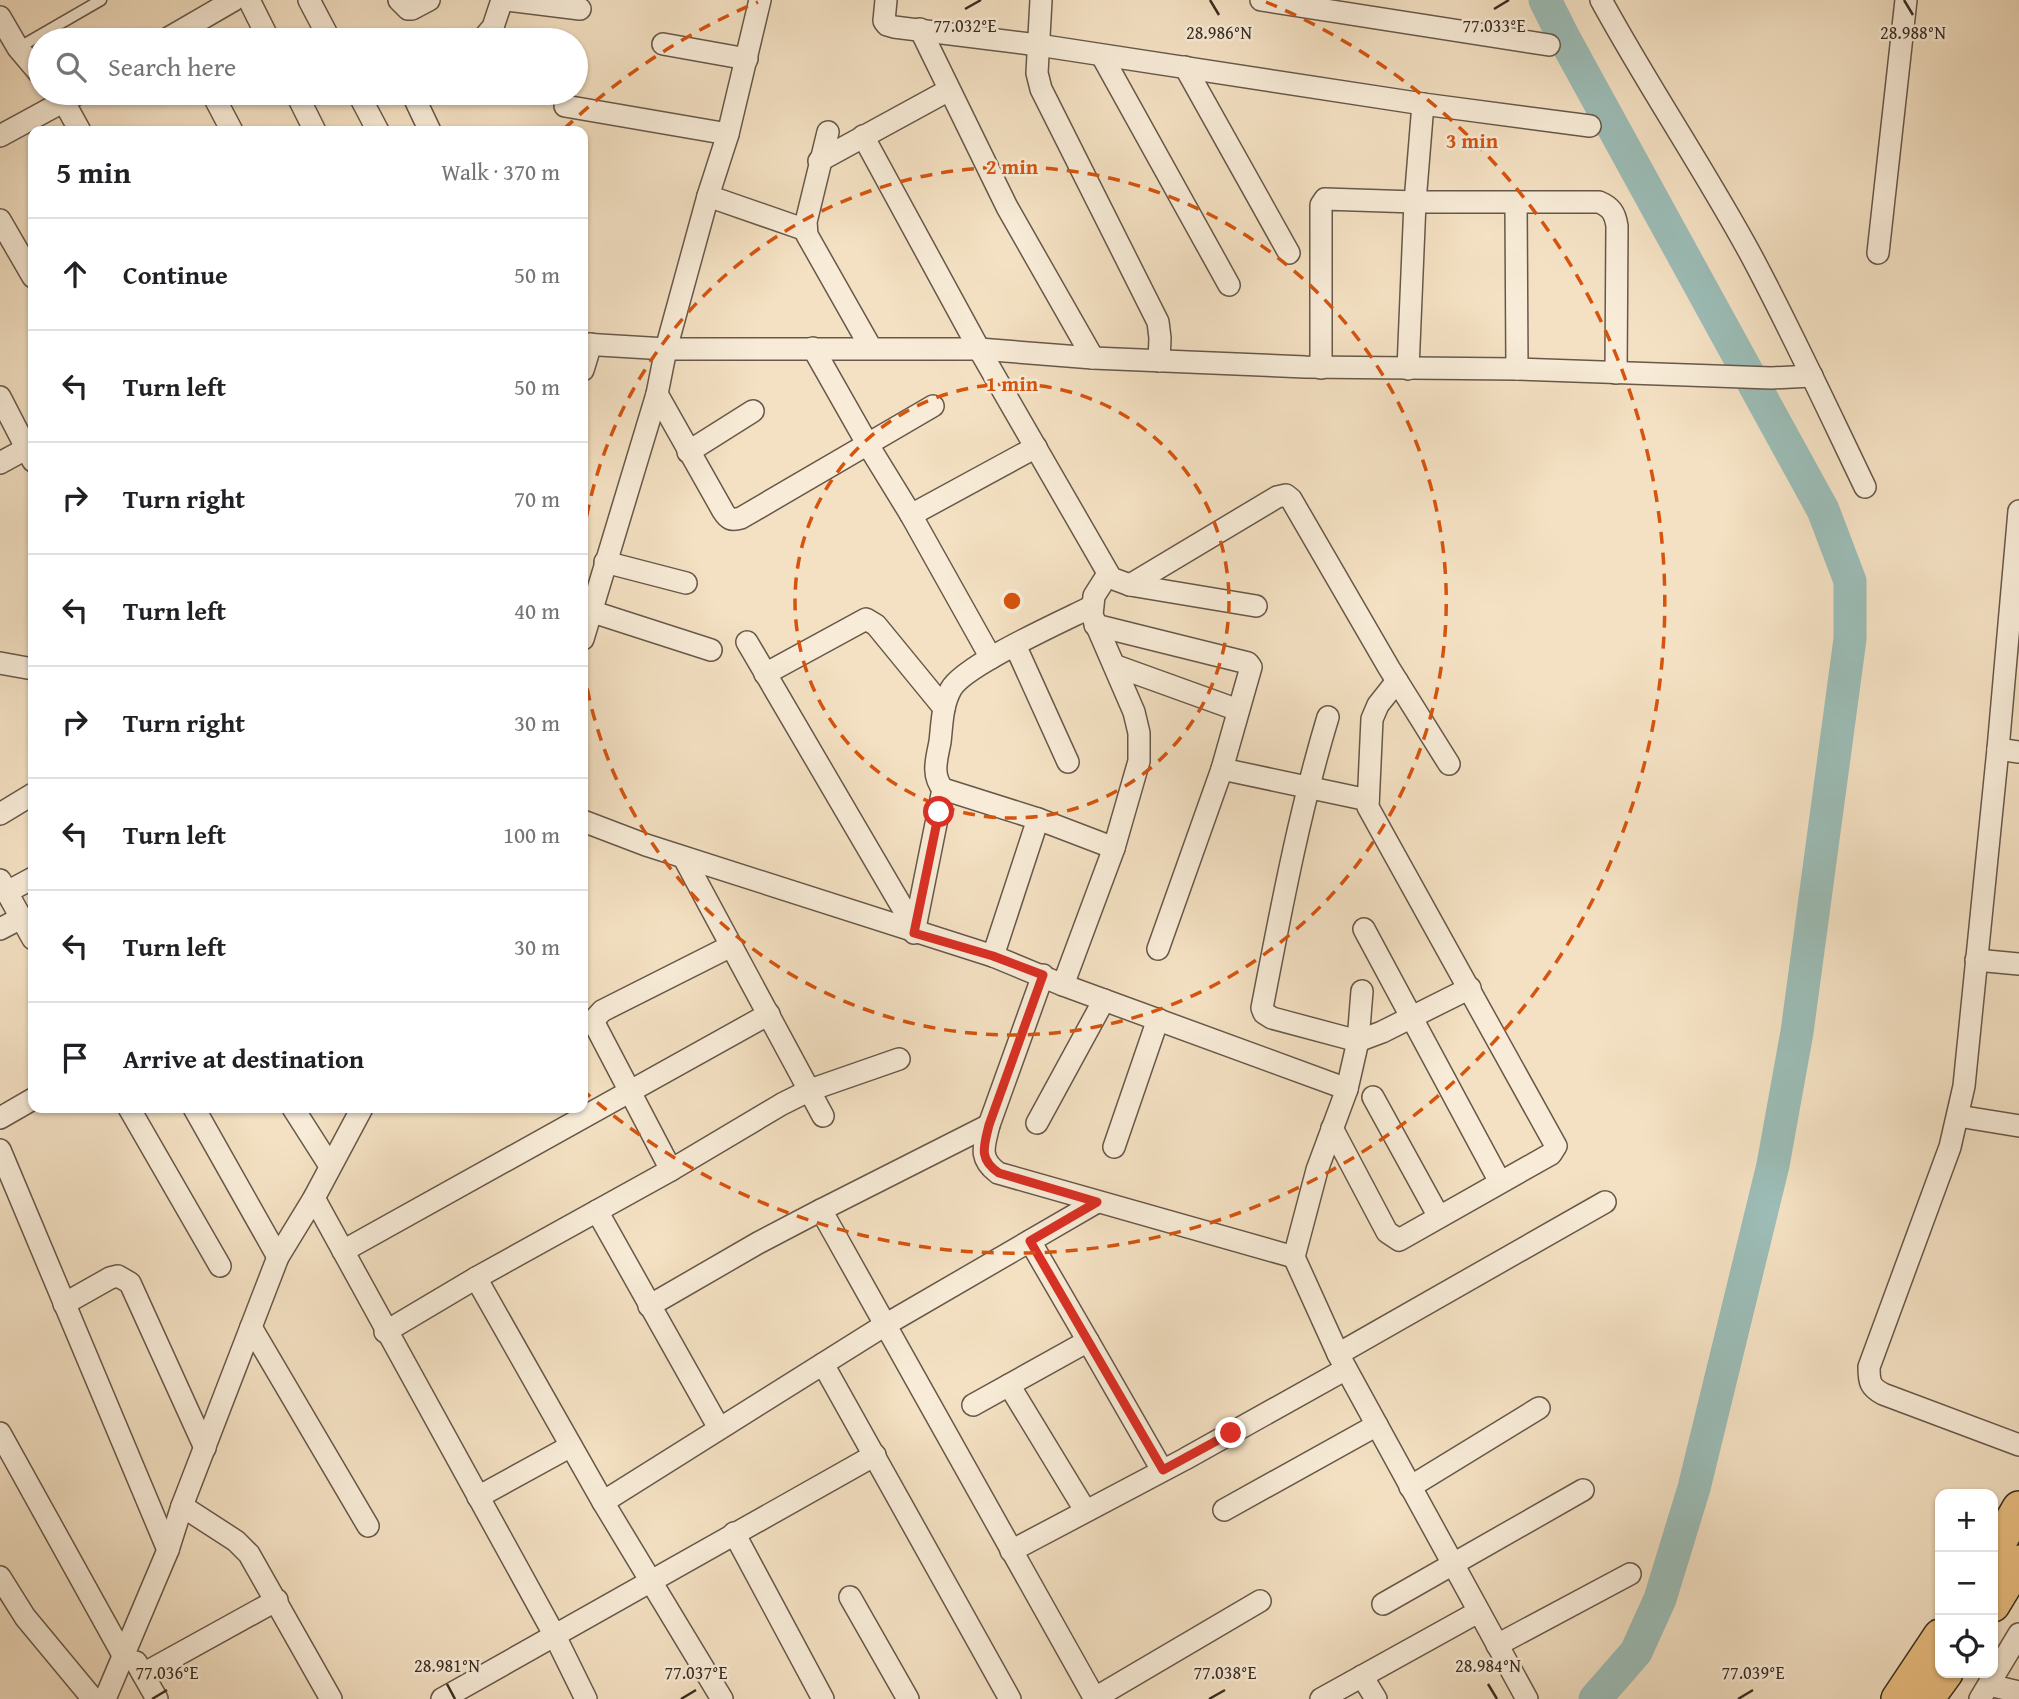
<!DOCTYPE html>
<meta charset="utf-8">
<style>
:root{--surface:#fff;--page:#f2f2f2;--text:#202124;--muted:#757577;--line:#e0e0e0}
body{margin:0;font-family:"Gentium Book Plus",serif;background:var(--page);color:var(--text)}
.controls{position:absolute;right:21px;bottom:21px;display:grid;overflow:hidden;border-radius:14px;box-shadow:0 2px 5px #0004}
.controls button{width:63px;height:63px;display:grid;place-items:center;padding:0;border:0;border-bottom:2px solid var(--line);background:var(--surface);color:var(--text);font:35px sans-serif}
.stop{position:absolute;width:21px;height:21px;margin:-16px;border:5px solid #d93025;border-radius:50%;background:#fff}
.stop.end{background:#d93025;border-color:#fff;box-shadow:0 2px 7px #0008}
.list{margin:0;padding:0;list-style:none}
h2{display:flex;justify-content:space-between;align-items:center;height:91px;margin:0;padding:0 28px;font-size:30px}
h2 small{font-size:23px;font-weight:400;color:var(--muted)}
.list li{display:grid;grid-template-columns:46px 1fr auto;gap:21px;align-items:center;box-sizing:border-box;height:112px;padding:0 28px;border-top:2px solid var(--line)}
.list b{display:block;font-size:26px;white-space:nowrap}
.list em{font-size:23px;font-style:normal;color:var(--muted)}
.icon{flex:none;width:38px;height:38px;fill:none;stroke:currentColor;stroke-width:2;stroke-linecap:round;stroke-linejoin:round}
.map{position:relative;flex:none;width:2019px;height:1699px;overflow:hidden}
.search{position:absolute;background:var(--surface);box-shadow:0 2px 5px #0004;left:28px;top:28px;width:560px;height:77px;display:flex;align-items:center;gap:18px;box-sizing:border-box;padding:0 24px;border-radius:38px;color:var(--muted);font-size:26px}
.panel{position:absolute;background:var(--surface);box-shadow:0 2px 5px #0004;left:28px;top:126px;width:560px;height:987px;border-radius:14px}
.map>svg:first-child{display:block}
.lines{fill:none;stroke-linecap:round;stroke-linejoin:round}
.river{stroke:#9cbdb7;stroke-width:33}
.lane-casing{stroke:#675849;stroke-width:13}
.street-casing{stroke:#675849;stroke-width:24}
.primary-casing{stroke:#382b20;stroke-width:36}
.lane{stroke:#f8ecd8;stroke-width:10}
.street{stroke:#f8ecd8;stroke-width:21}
.primary{stroke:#eac082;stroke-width:33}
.route{stroke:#d93025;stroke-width:9}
.ticks{fill:none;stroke:#382b20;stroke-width:2.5}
.ring{fill:none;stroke:#d6540e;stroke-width:3.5;stroke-dasharray:12 9}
.ticks-label{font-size:18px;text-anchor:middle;fill:#382b20;stroke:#f8ecd8;stroke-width:5;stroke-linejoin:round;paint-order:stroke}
.centre{fill:#d6540e;stroke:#f8ecd8;stroke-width:3.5}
.ring-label{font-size:21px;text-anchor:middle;font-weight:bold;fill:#d6540e;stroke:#f8ecd8;stroke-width:5;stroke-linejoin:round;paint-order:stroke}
</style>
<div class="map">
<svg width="2019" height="1699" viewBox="0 0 2019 1699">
<rect width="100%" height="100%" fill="#f4e1c3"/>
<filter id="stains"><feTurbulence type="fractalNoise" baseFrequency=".00286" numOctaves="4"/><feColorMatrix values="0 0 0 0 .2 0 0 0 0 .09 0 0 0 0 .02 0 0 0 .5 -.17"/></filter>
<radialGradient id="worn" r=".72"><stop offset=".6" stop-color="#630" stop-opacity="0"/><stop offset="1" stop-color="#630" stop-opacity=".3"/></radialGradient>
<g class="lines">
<path class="river" d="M1545 0 1564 38 1823 510 1850 581V639L1797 1032 1773 1165 1694 1488 1660 1599 1636 1652 1595 1699"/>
<g class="lane-casing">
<path id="lane" d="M18 48 101 0"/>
</g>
<g class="street-casing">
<g id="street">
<path d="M249 0 269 40"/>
<path d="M309 0 330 40"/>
<path d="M399 0 408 9H412L429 0"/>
<path d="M507 0 580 9"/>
<path d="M886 0 884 21 887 25 894 27 1038 45 1423 104 1590 126"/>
<path d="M1041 0 1037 73 1041 89 1158 322 1160 338 1159 361"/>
<path d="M1261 0 1549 45"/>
<path d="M1601 0C1649 88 1705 170 1752 257 1792 332 1828 410 1865 487"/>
<path d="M0 17 18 48 40 74"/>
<path d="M920 29 1007 207 1093 358"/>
<path d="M165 40 234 0"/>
<path d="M482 40 493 27 502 0"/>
<path d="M663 44 747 59"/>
<path d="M1102 56 1229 285"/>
<path d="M1185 67 1289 253"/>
<path d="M56 93 64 102 80 131"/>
<path d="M212 93 232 131"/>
<path d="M296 93 315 131"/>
<path d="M358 93 378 131"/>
<path d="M412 93 430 131"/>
<path d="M565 106 728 134"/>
<path d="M828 132 806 222 807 235 871 348"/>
<path d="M0 136 79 93"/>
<path d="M863 136 979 349 1111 578 1130 585 1256 606"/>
<path d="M819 161 949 90"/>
<path d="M708 196 806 230"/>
<path d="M1516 203 1517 369"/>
<path d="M0 220 33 277"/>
<path d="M1878 253 1906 0"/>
<path d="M583 344 666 349H979L1093 358 1305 367 1517 369 1771 378 1812 376"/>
<path d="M813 348 868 445 911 515 991 658"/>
<path d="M1321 368V205L1325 199 1415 202H1599C1611 207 1615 213 1617 226L1616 373"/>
<path d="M1408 369 1415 202 1423 104"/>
<path d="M583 370 591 344"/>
<path d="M657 394 723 511C728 519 731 521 741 518L933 406"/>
<path d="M0 397 33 461"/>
<path d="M688 452 753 411"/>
<path d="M0 463 33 445"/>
<path d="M2019 511 1998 749 1964 1086 1950 1147 1869 1367C1869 1382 1870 1387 1883 1394L2019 1445"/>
<path d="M911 515 1036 447"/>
<path d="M605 562 686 583"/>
<path d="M1130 585 1277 497 1286 495 1291 499 1389 668 1449 764"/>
<path d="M1091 607C1063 621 964 665 951 689 942 705 942 725 940 742 937 758 931 775 943 789L1038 819 1114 848"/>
<path d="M590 611 711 650"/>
<path d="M1095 625 1248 663 1251 667 1222 769 1158 949"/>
<path d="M583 639 657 394 666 349 708 196 728 134 760 0"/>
<path d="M747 642 915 929"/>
<path d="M1015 645 1068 762"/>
<path d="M0 663 33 669"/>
<path d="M1116 666 1238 710"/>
<path d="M765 674 866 619 876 625 944 708"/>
<path d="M1328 717C1299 813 1281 910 1262 1008L1264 1013 1272 1018 1358 1041 1382 1032 1470 988"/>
<path d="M1998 749 2019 752"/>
<path d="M1222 769 1368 800"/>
<path d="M0 814 33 794"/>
<path d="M583 821 646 845 993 956 1063 985 1347 1089"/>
<path d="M684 858 823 1116"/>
<path d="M0 880 33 939"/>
<path d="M7 892 33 878"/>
<path d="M0 929 21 918"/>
<path d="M1364 929 1500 1182"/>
<path d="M914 933 943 789"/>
<path d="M993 956 1038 819"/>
<path d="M1976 960 2019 964"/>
<path d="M1043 975 989 1125C984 1146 978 1158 998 1173L1294 1257"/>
<path d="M1063 985 1114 848 1139 761V733L1134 712 1092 615 1094 596 1108 574"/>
<path d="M1362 991 1358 1041 1347 1089 1317 1170 1294 1257 1338 1354 1527 1699"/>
<path d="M1373 1097 1439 1217"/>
<path d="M129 1108 220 1266"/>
<path d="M194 1108 278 1257"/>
<path d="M293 1108 330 1166"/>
<path d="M1958 1116 2019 1126"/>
<path d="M0 1118 33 1099"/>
<path d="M1037 1123 1104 1000"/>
<path d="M1332 1128 1387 1232 1399 1240 1551 1154 1556 1146 1368 807 1372 719 1378 705 1397 681"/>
<path d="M1114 1147 1158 1019"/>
<path d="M0 1150 168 1550"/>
<path d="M671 1170 593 1021 602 1011 731 946"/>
<path d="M314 1198 555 1636 586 1699"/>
<path d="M821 1210 989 1125"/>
<path d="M597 1211 719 1428"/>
<path d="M343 1251 769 1014"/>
<path d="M476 1278 603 1502 722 1699"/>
<path d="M64 1304 110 1278 118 1276 130 1283 205 1448"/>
<path d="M649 1306 758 1243 821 1210 1095 1699"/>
<path d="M251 1327 368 1526"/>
<path d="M385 1332 476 1278 671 1170 782 1104 810 1090 899 1059"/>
<path d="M1088 1341 1162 1470"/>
<path d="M1338 1354 1605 1202"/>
<path d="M823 1364 1010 1699"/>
<path d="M1009 1385 1085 1510"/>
<path d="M973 1405 1088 1341 1030 1241"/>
<path d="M0 1433 123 1655"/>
<path d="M1410 1487 1539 1408"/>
<path d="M478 1497 571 1446"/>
<path d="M603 1502 885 1325 1097 1202"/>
<path d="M182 1506 236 1541 249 1554 331 1699"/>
<path d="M1224 1510 1377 1425"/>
<path d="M734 1533 823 1699"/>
<path d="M1011 1551 1185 1459 1346 1369"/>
<path d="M0 1577 25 1617 93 1699"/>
<path d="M850 1597 908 1699"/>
<path d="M1383 1604 1583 1490"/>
<path d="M1497 1645 1630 1574"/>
<path d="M136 1662 157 1699"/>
<path d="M143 1674 277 1600"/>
<path d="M1362 1676 1376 1699"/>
<path d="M1989 1685 2019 1692"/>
<path d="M1095 1698 1260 1601"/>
<path d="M105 1699 168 1550 182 1506 278 1257 314 1198 362 1108"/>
<path d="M442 1699 875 1455"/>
<path d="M1321 1699 1478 1612"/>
<path d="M1980 1699 2019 1634"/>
</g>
</g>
<g class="primary-casing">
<g id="primary">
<path d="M1993 1553 2019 1508"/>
<path d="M1993 1605 2019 1562"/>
<path d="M1898 1699 1940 1636"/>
<path d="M1927 1699 1946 1673"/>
</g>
</g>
<use href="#lane" class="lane"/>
<use href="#street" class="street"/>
<use href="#primary" class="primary"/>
</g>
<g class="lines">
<path class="route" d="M939 812 914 933 993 956 1043 975 989 1125C984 1146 978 1159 999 1173L1097 1202 1030 1241 1163 1470 1231 1433"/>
</g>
<path class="ticks" d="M1210 0 1219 15M1904 0 1913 15M965 9 981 0M1494 9 1509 0M447 1684 455 1699M1488 1684 1497 1699M152 1699 167 1690M681 1699 696 1690M1209 1699 1225 1690M1738 1699 1753 1690"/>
<g class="ring">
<circle cx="1012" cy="601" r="217"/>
<path d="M583 537A434 434 0 1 1 583 665"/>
<path d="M564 129A651 651 0 0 1 758 2M1266 2A651 651 0 1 1 585 1092"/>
</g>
<g class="ticks-label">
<text x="1494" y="32">77.033°E</text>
<text x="965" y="32">77.032°E</text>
<text x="1913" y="39">28.988°N</text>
<text x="1219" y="39">28.986°N</text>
<text x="447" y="1672">28.981°N</text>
<text x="1488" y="1672">28.984°N</text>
<text x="167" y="1679">77.036°E</text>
<text x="696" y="1679">77.037°E</text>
<text x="1225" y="1679">77.038°E</text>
<text x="1753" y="1679">77.039°E</text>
</g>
<circle cx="1012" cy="601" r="10" class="centre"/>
<g class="ring-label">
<text x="1472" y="148">3 min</text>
<text x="1012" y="174">2 min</text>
<text x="1012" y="391">1 min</text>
</g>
<rect width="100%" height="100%" filter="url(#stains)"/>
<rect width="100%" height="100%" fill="url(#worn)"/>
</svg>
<div class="controls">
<button>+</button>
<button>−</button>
<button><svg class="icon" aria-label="locate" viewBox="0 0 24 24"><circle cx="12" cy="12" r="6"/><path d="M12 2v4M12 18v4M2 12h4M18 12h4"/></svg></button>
</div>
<div class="stop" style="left:939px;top:812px"></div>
<div class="stop end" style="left:1231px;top:1433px"></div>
<div class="search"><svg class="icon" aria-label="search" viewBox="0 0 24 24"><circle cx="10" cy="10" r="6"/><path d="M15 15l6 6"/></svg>Search here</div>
<section class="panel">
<h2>5 min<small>Walk · 370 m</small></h2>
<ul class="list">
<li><svg class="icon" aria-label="ahead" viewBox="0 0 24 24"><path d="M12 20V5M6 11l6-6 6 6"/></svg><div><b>Continue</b></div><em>50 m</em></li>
<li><svg class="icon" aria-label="left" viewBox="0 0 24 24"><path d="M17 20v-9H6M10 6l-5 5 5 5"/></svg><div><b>Turn left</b></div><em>50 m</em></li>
<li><svg class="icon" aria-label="right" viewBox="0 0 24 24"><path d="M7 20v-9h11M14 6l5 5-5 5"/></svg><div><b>Turn right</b></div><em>70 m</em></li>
<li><svg class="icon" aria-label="left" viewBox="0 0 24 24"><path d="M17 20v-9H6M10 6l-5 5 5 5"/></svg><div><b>Turn left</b></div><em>40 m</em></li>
<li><svg class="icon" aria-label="right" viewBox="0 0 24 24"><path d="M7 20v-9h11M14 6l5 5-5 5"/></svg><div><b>Turn right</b></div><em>30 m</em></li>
<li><svg class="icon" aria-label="left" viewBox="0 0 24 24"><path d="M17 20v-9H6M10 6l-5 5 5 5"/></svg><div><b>Turn left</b></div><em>100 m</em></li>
<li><svg class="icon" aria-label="left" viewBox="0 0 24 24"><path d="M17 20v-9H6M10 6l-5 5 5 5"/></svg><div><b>Turn left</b></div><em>30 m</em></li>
<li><svg class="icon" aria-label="arrive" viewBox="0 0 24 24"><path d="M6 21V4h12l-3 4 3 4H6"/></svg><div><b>Arrive at destination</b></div></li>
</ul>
</section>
</div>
